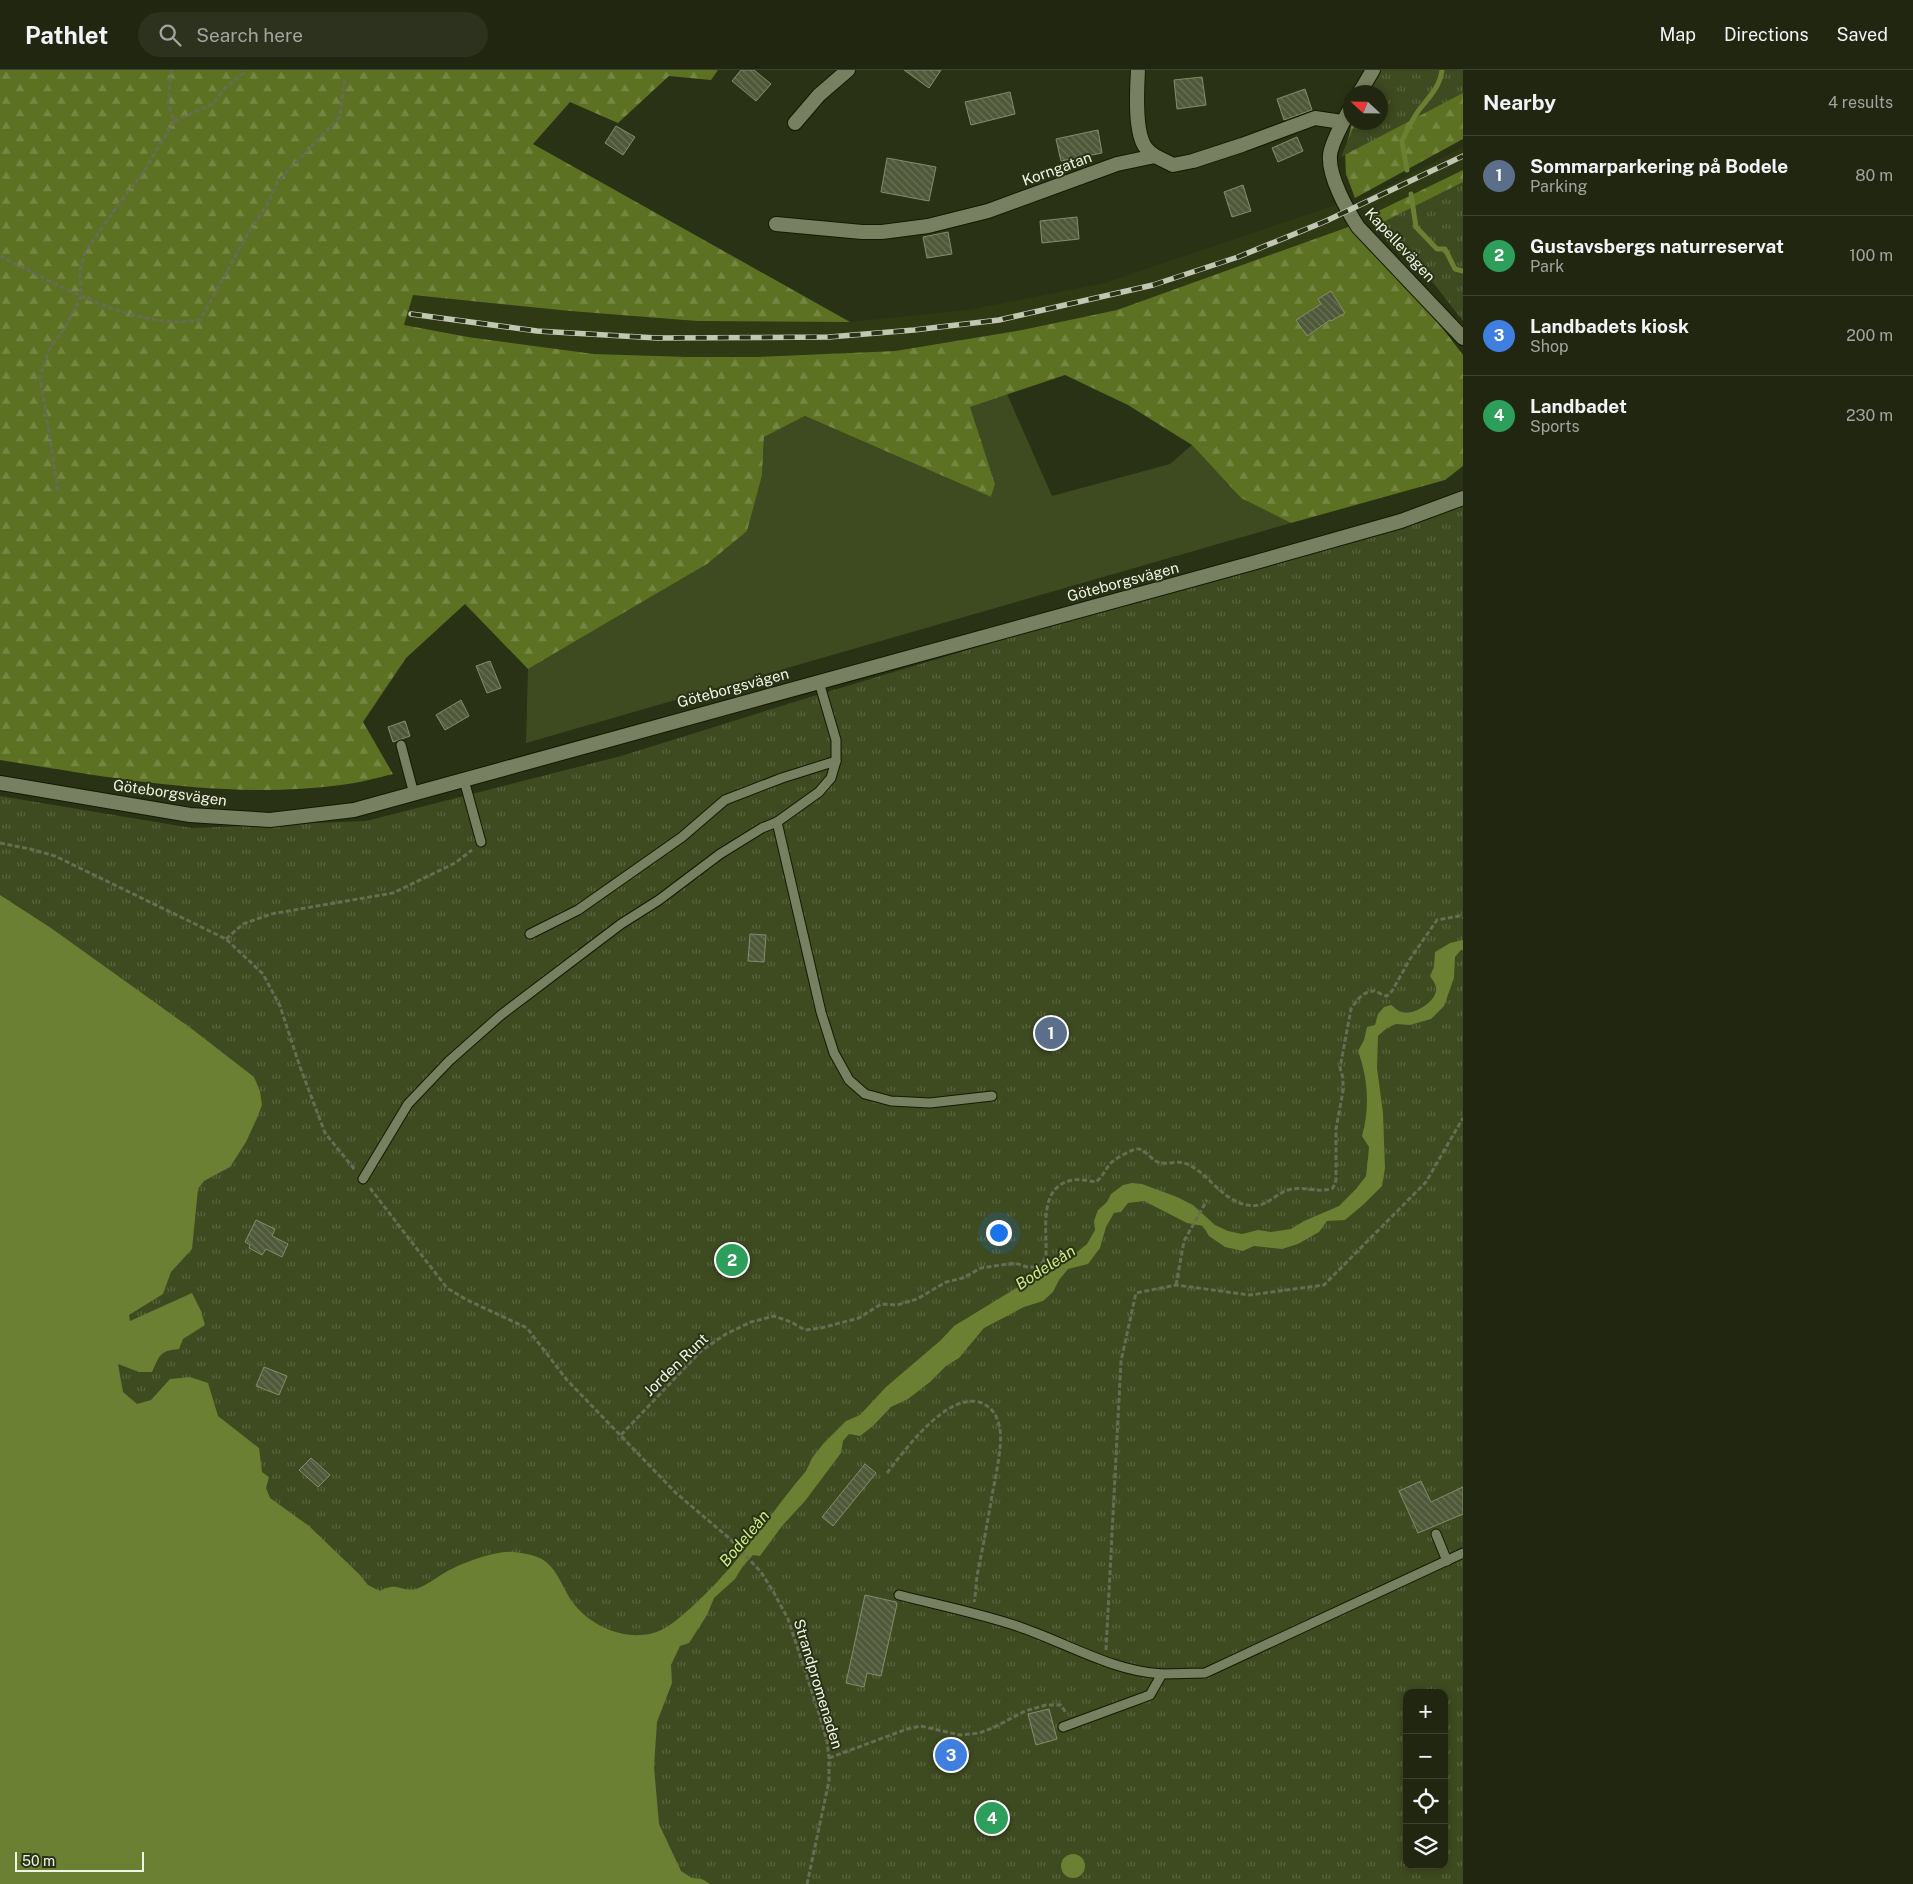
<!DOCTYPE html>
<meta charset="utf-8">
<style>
:root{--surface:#202610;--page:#2d321e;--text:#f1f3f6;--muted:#a2a59f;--line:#3d4330;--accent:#2563eb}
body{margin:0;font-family:"Public Sans",sans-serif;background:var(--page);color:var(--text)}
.controls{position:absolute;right:15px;bottom:15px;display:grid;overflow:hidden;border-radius:10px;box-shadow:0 2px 8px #0003}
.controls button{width:45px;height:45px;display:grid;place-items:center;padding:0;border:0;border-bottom:1px solid var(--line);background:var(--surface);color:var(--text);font:25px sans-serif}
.compass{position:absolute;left:1343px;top:15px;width:45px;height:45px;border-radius:50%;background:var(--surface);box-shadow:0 2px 8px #0003;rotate:292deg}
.scale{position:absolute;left:15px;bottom:12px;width:129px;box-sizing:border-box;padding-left:5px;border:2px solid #eff5e3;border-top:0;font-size:14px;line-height:18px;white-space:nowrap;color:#eff5e3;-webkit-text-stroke:4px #2a3215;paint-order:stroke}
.you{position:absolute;left:998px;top:1162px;width:18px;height:18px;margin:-12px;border:4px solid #fff;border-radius:50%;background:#1a73e8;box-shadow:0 0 0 8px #1a73e833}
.badge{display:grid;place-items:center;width:32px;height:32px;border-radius:50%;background:var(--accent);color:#fff;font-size:16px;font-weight:700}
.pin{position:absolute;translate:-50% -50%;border:2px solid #fff;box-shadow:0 1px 5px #0006}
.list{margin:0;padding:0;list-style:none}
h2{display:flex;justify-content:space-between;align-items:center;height:65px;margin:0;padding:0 20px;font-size:21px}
h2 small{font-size:16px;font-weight:400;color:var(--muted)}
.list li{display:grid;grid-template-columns:32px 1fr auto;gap:15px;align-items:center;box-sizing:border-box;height:80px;padding:0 20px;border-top:1px solid var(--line)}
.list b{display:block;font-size:19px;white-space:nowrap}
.list p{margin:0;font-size:16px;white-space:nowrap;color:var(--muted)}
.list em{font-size:16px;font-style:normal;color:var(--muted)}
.icon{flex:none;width:28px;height:28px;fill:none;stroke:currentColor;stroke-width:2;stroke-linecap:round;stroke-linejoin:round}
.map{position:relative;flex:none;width:1463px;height:1814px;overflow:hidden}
header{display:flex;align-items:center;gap:30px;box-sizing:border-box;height:70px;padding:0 25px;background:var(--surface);border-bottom:1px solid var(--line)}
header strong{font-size:24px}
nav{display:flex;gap:28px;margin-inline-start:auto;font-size:18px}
.search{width:350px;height:45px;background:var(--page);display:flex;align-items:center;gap:12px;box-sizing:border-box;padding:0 18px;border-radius:28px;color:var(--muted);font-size:19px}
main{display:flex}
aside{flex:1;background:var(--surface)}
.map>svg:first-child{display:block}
.built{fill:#2f3913}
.grass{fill:#3e4a20}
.forest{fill:url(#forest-firs)}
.park{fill:url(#park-tufts);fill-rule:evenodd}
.water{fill:#6b8032}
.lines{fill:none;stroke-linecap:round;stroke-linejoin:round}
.stream{stroke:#6b8032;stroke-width:5}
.building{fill:url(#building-back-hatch);stroke:#838e6d}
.service-casing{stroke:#131a00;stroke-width:11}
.minor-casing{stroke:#131a00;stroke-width:16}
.tertiary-casing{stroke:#131a00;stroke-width:16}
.path{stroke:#666d53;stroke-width:3;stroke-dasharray:5 2.5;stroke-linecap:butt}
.service{stroke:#778161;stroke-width:9}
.minor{stroke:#778161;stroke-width:14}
.tertiary{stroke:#778161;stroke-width:14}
.rail-casing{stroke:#c1c7b3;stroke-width:5.5}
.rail{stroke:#2a3215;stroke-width:4;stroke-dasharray:11;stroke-linecap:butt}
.labels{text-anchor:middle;stroke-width:4;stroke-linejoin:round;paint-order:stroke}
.street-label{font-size:15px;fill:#eff5e3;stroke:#2a3215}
.water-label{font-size:16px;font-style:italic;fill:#ceed83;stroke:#2a3215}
</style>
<header>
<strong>Pathlet</strong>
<div class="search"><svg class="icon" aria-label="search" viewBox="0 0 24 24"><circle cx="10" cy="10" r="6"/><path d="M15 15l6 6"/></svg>Search here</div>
<nav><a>Map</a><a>Directions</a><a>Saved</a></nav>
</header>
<main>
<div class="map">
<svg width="1463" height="1814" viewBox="0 0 1463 1814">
<defs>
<pattern id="forest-firs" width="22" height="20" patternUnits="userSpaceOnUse" patternTransform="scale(1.25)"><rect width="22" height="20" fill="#5d7122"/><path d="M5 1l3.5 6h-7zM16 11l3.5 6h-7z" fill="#758642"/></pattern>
<pattern id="park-tufts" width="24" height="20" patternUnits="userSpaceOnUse" patternTransform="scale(1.25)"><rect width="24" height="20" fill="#3e4a20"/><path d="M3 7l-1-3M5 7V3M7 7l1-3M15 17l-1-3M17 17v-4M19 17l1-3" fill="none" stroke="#5a6540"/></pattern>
<pattern id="building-back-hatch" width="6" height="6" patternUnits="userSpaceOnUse" patternTransform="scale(1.25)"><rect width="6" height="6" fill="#4f593a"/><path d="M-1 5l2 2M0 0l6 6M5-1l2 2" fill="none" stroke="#697156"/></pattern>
</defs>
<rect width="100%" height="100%" fill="#2a3215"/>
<g class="built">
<path d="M1463 77V100L1368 146 1357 132Z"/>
<path d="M1338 134 1351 156 1117 240 1022 260 895 281 758 287H688L594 284 468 267 404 255 413 225 570 241 697 251 850 252 967 240 1105 213Z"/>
</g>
<path class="grass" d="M1007 324 1052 426 1170 394 1192 375 1241 428 1291 453 526 673 528 599 707 494 762 405 764 367 805 346 991 427 995 414 969 337Z"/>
<g class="forest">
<path d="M0 0H718L711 10 669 6 618 53 570 32 533 74 850 252 697 251 570 241 413 225 404 255 468 267 594 284 688 287H758L895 281 1022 260 1117 240 1351 156 1440 255 1463 285V396L1445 410 1291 453 1241 428 1192 375 1128 335 1065 305 970 337 995 414 991 427 805 346 764 367 762 405 747 461 707 494 528 599 465 534 406 588 363 652 393 704C376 708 359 713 341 715 227 730 113 708 0 690Z"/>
<path d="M1463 0V69L1355 128 1346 104 1345 81 1352 53 1380 52V22Z"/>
<path d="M1463 100V243L1435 213 1391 176 1368 146Z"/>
</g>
<g class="park">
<path d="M1376 0H1463V23L1341 87 1355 53 1380 52V22H1367Z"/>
<path d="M1463 112V251L1385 151Z"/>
<path d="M1463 431V1814H0V726L192 758 366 751 621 686 817 625ZM1407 1623H1444V1795H1407Z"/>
</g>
<g class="water">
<path d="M0 825 51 858 192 959 254 1007 260 1021 262 1035 257 1048 246 1072 230 1097 204 1111 198 1119 192 1179 171 1202 163 1224 129 1245 130 1251 192 1223 201 1241 205 1255 183 1269 179 1279C159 1281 160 1285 152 1302H139L118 1294 123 1322 137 1334 151 1330 170 1309 190 1307 208 1313 218 1346 259 1378 262 1402 269 1407 266 1418 270 1428 309 1456 360 1505 368 1515 380 1521C397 1511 401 1522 416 1519 426 1516 437 1507 446 1502 462 1493 496 1480 514 1482 522 1483 534 1485 540 1488 556 1496 562 1516 571 1530 590 1558 634 1576 665 1558 677 1551 687 1541 697 1532 740 1493 769 1444 806 1401L812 1388 823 1374 846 1351 860 1345 886 1317 941 1270 954 1256 1023 1214 1053 1201 1087 1174 1095 1160 1094 1151 1098 1140 1107 1132 1111 1124 1123 1115 1132 1113 1142 1114 1177 1127 1193 1135 1215 1155 1228 1161 1242 1164 1258 1160 1271 1162 1291 1159 1304 1151 1339 1136 1356 1119 1366 1106 1368 1088 1369 1077 1362 1066C1370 1038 1368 1008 1358 981L1364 970 1367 957 1375 955 1378 944 1384 937 1391 935C1394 937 1398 941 1401 942 1413 946 1434 933 1436 921 1437 915 1433 911 1430 906L1434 897 1435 882 1450 873 1463 870V880H1461L1455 887 1454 908 1444 936 1431 949 1410 955 1396 954 1387 958 1378 966 1377 998 1383 1043 1385 1098 1382 1116 1364 1134 1345 1150 1327 1151 1319 1162 1298 1174 1282 1179 1254 1176 1243 1181 1225 1177 1209 1166 1203 1156 1187 1153 1144 1131 1128 1133 1121 1142 1114 1143 1106 1157 1100 1178 1088 1194 1068 1199 1059 1210 1053 1222 1043 1231 1024 1237 984 1258 959 1288 946 1296 930 1312 908 1329 891 1337 873 1356 860 1366 849 1364 843 1371 841 1383 805 1431 782 1456 760 1486 753 1485 743 1496 735 1509 714 1528 707 1545 689 1573 680 1576 671 1595 672 1613 657 1652 654 1697 659 1754 681 1801 692 1808 702 1809 710 1814H0Z"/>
<circle cx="1073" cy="1796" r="12"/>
</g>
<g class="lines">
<g class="stream">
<path d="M1407 100 1402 71C1407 60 1412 50 1419 40 1429 27 1440 17 1442 0"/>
<path d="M1411 124 1416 157 1437 179H1445L1455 199 1463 201"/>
</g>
</g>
<g class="building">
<path d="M741 0H754L771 14 756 31 732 11Z"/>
<path d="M904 0H941L929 18Z"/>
<path d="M1202 7 1206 35 1177 39 1174 10Z"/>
<path d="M1305 19 1312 40 1284 50 1277 29Z"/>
<path d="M1010 22 1015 44 971 55 965 32Z"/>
<path d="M616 56 635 67 623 85 605 73Z"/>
<path d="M1098 60 1102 83 1061 91 1056 69Z"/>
<path d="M1297 67 1303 81 1278 92 1272 78Z"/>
<path d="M887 88 936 97 929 131 881 122Z"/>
<path d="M1243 115 1251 141 1232 147 1224 122Z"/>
<path d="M1077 147 1079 169 1042 173 1040 151Z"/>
<path d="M948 162 952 184 927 188 923 167Z"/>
<path d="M1331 221 1345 243 1331 251 1330 250 1307 266 1296 250 1321 234 1318 229Z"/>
<path d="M490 591 501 618 487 623 476 596Z"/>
<path d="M461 630 469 646 445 660 436 645Z"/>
<path d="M405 651 410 666 393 672 388 657Z"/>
<path d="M750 864 766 865 764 892 748 891Z"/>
<path d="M256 1150 275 1159 272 1166 288 1174 282 1187 266 1179 262 1185 249 1178 250 1175 245 1172Z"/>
<path d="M264 1297 287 1306 279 1325 256 1316Z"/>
<path d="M311 1388 330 1405 318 1417 299 1400Z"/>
<path d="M865 1394 876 1403 833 1456 822 1447Z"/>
<path d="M1421 1411 1431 1432 1463 1417V1444L1418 1463 1399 1421Z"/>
<path d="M865 1525 896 1532 897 1534 881 1606 867 1603 864 1617 846 1613Z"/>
<path d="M1049 1639 1057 1669 1036 1675 1028 1644Z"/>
</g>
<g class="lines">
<g class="service-casing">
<g id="service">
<path d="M401 675 414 724"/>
<path d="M464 710 481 772"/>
<path d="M777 752 821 942 834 983 849 1010 865 1024 891 1031 930 1033 992 1026"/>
<path d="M530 864 578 840 682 767 725 730 782 708 836 691"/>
<path d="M363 1109 408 1034 449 991 501 945 621 854 659 830 720 784 762 758 777 752 819 722 831 708 836 691V670L819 612"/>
<path d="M1436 1464 1447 1491"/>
<path d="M899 1525C938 1535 978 1543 1017 1556 1065 1572 1111 1601 1162 1604"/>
<path d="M1063 1657 1150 1625 1162 1604 1205 1603 1463 1483"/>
</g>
</g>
<g class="minor-casing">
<g id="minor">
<path d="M1138 0C1137 19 1134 63 1146 78 1148 81 1152 84 1155 86"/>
<path d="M1360 22 1373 0"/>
<path d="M1350 39C1344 50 1331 73 1330 85 1328 106 1347 140 1358 157L1463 268"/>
<path d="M795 53 819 25 848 0"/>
<path d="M776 154 862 162H882L928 156 988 141 1117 94 1155 86 1173 95 1193 91 1242 75 1315 48 1342 52"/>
</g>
</g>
<g class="tertiary-casing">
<path id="tertiary" d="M0 713 190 745 270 750 354 740 1249 494 1401 451 1463 428"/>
</g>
<g class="path">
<path d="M174 51 213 34 225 18 247 0"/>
<path d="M0 186C55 213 137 262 200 250L246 167 268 133 278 111 340 47 345 7"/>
<path d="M58 421 40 306 49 280 66 256 81 227 80 200 85 182 118 135 145 100 174 51 168 33 171 0"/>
<path d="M0 773 30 779 55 786 226 869 263 904 280 936 300 997 325 1063 355 1100"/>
<path d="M226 869 243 854 271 844 393 823 455 793 472 780"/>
<path d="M370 1118 447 1218 467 1230 527 1258 567 1310 676 1423 729 1468 761 1502 773 1521 788 1549 817 1637 827 1671 829 1688V1711L807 1814"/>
<path d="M1176 1215 1184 1171 1207 1130"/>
<path d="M621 1365 701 1281 726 1264 751 1252 774 1246 791 1252 805 1260 821 1258 859 1248 881 1234 897 1235 917 1229 946 1212 963 1208 981 1198 1015 1193 1027 1197H1040C1042 1193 1046 1188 1046 1183 1047 1159 1038 1116 1073 1110 1080 1109 1089 1111 1096 1112 1103 1106 1105 1100 1110 1094 1114 1089 1133 1078 1139 1079 1148 1082 1153 1092 1161 1093 1169 1094 1177 1091 1184 1093 1207 1100 1220 1130 1247 1135 1266 1139 1273 1125 1288 1120 1304 1115 1316 1124 1333 1118L1336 1110V1059L1343 1021V1008L1340 998 1351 939C1356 931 1364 920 1375 921 1378 922 1382 925 1387 926L1392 921 1410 889 1437 850 1459 846 1463 848"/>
<path d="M887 1403C904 1381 948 1320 982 1333 993 1338 998 1347 1000 1360 1003 1375 994 1414 991 1431 987 1456 982 1481 977 1506 976 1514 976 1523 974 1532"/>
<path d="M1106 1580 1121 1291 1136 1223 1176 1215 1250 1225 1324 1215 1426 1112 1463 1048"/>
<path d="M829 1688 907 1659 921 1656 960 1665 979 1663 993 1658 1025 1641 1046 1635H1061L1066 1643"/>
</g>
<use href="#service" class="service"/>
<use href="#minor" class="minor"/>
<use href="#tertiary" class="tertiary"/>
<g class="rail-casing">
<path id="rail" d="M411 244 537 261 657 268 829 267 914 260 999 250 1153 215 1238 187 1326 151 1463 86"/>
</g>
<use href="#rail" class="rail"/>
</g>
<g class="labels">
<g class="street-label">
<text transform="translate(1057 99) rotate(-20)" y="5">Korngatan</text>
<text transform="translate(1400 175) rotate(47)" y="5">Kapellevägen</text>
<text transform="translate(1123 512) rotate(-15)" y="5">Göteborgsvägen</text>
<text transform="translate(733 618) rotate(-15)" y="5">Göteborgsvägen</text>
<text transform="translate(170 723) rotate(8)" y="5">Göteborgsvägen</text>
<text transform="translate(676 1295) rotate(-44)" y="5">Jorden Runt</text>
<text transform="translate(818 1614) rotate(73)" y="5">Strandpromenaden</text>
</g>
<g class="water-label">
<text transform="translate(1045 1197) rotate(-33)" y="6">Bodeleån</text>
<text transform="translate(744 1468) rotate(-50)" y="6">Bodeleån</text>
</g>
</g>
</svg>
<div class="controls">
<button>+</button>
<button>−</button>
<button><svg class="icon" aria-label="locate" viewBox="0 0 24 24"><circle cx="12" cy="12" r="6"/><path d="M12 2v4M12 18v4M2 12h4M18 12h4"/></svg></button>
<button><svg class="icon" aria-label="layers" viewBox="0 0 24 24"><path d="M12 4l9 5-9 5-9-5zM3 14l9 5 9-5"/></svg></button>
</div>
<svg class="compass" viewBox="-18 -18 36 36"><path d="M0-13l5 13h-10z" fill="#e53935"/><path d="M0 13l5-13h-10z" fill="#a2a59f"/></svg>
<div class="scale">50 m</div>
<div class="you"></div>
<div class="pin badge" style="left:1051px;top:963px;background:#5c6f8a">1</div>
<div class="pin badge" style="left:732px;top:1190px;background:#2e9e5b">2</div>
<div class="pin badge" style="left:951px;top:1685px;background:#3f7fe0">3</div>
<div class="pin badge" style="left:992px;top:1748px;background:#2e9e5b">4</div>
</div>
<aside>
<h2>Nearby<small>4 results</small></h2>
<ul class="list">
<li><span class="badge" style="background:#5c6f8a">1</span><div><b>Sommarparkering på Bodele</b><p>Parking</p></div><em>80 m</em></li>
<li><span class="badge" style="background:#2e9e5b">2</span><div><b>Gustavsbergs naturreservat</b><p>Park</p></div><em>100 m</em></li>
<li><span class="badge" style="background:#3f7fe0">3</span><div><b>Landbadets kiosk</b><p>Shop</p></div><em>200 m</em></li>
<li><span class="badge" style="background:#2e9e5b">4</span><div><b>Landbadet</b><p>Sports</p></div><em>230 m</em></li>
</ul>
</aside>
</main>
